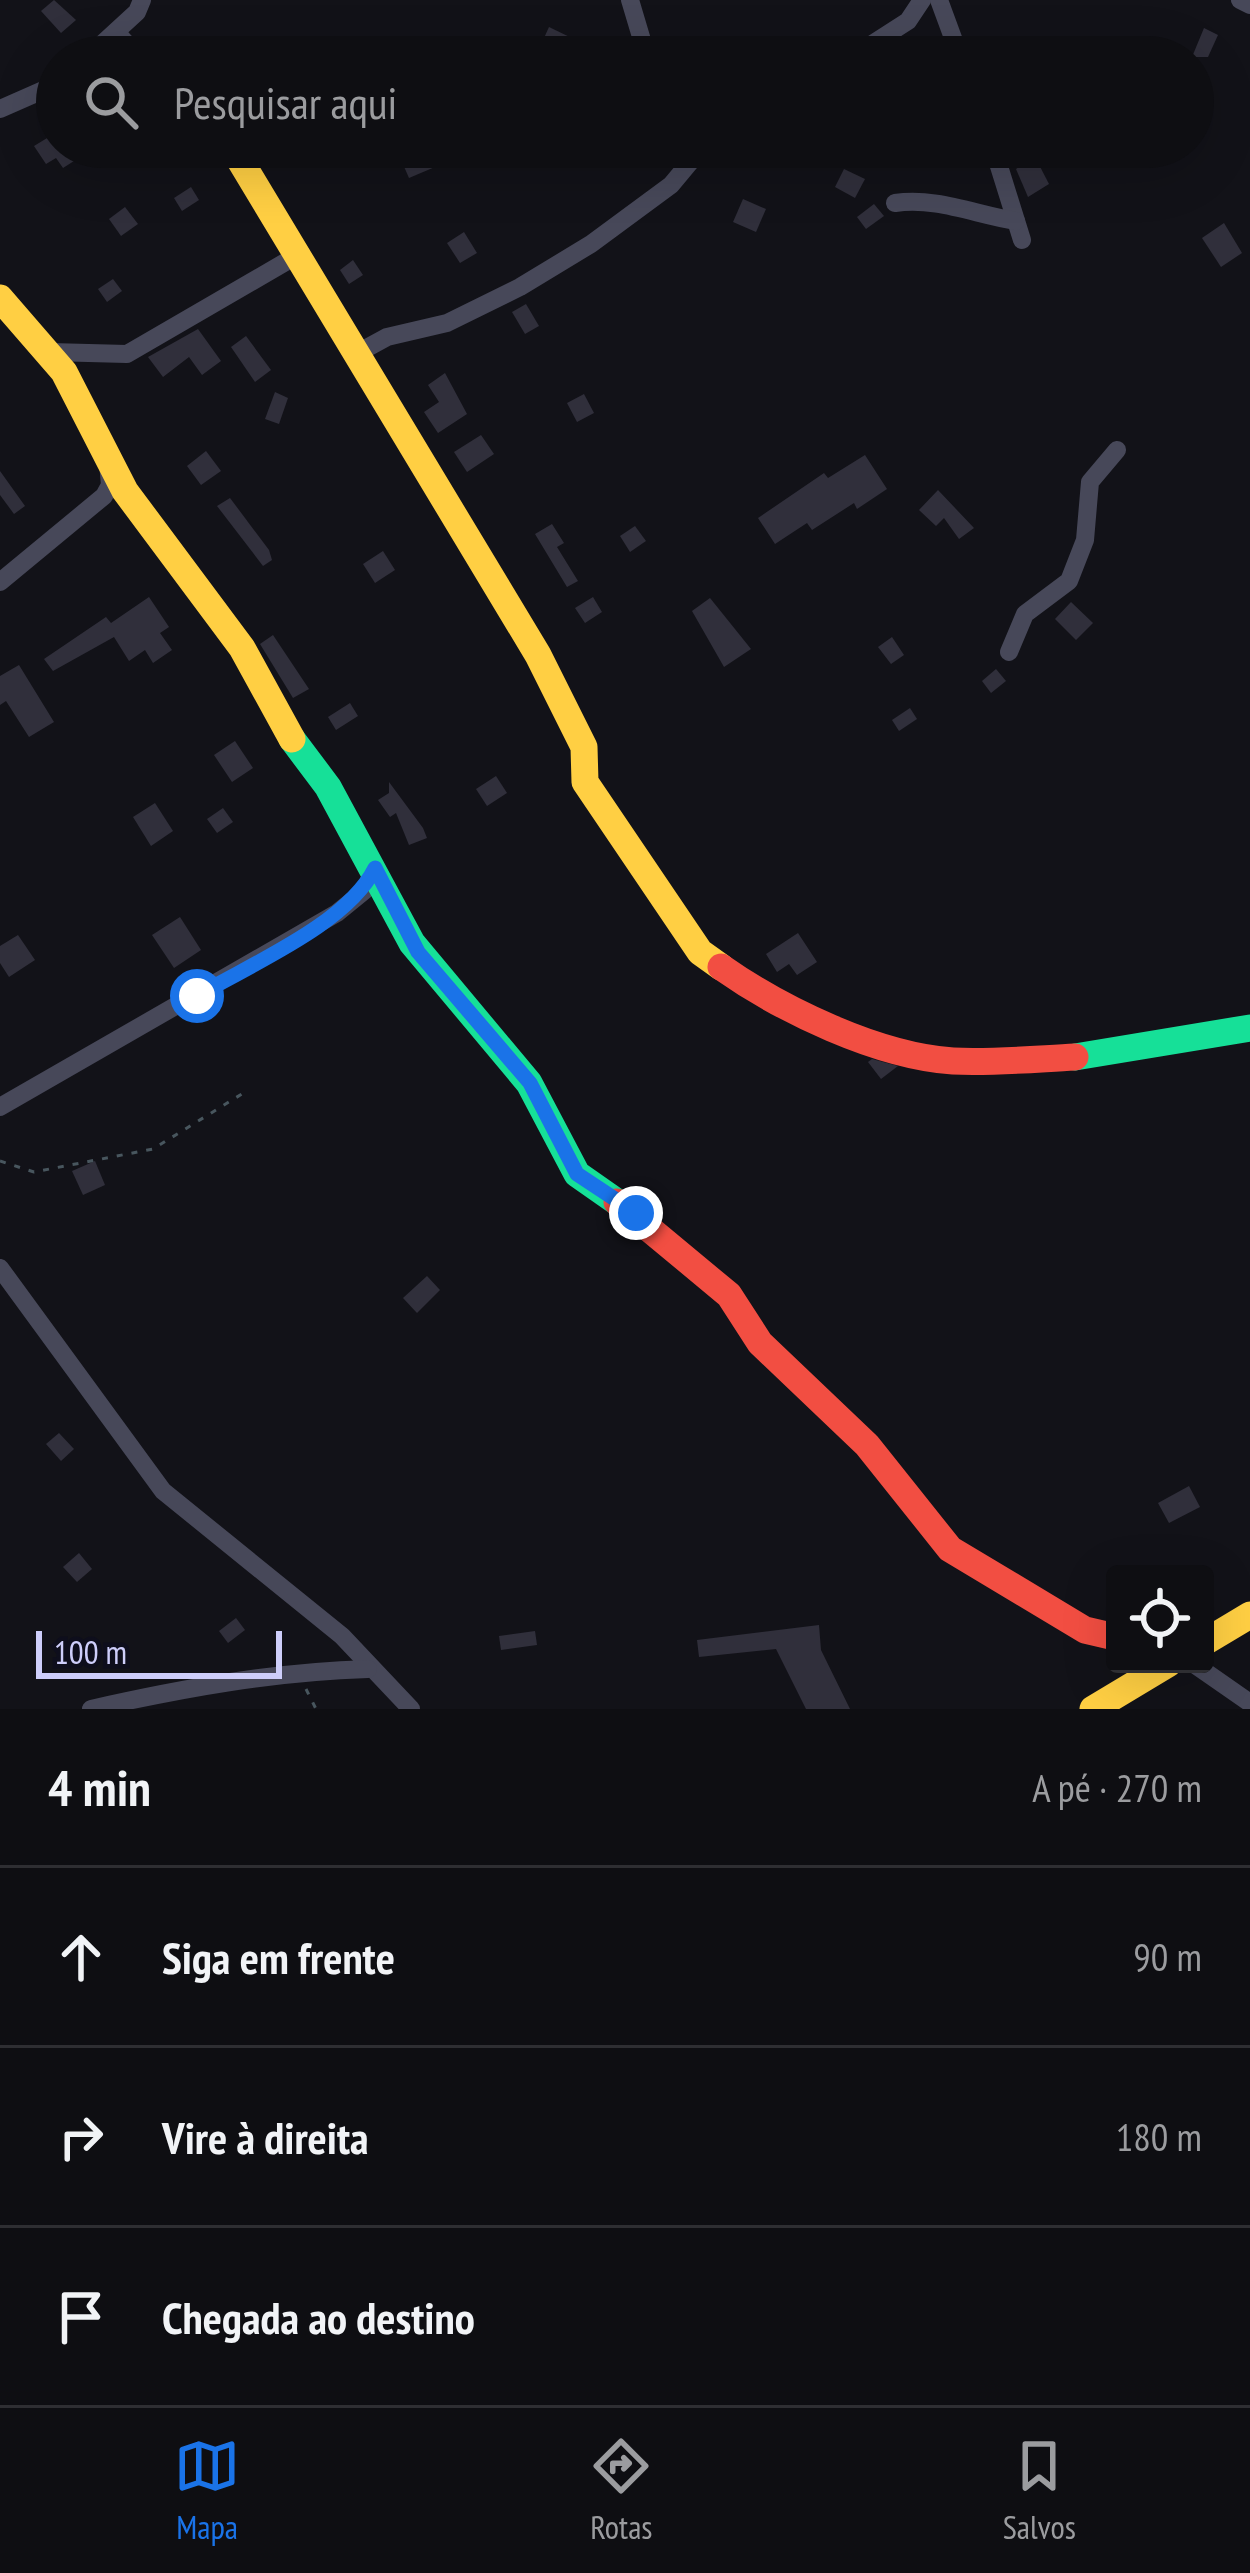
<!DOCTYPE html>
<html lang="pt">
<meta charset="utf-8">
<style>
:root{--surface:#0e0e12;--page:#1c1c20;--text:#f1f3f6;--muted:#9b9c9f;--line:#2e2e32;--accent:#1a73e8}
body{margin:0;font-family:"PT Sans Narrow",sans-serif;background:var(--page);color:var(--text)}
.controls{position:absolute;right:36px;bottom:36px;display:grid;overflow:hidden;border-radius:12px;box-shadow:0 12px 48px #0002}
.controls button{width:108px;height:108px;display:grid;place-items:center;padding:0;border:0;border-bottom:3px solid var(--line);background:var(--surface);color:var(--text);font:60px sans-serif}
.scale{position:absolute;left:36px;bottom:30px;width:246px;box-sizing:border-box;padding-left:12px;border:6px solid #cecefa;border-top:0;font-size:33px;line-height:42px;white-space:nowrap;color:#cecefa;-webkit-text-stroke:9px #0e0e1c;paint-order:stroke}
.stop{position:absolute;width:36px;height:36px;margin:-27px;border:9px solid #1a73e8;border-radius:50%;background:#fff}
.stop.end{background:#1a73e8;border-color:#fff;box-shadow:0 3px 12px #0008}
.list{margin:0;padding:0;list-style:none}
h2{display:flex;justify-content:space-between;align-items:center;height:156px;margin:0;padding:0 48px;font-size:51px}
h2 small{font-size:39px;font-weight:400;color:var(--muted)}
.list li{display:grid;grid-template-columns:78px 1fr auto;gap:36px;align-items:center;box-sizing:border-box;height:180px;padding:0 48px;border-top:3px solid var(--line)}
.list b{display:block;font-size:45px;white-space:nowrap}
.list em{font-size:39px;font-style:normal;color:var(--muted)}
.icon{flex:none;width:66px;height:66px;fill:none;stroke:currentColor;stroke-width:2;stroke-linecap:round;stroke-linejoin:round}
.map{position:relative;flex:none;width:1250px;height:1709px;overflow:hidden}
.search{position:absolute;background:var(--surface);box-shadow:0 12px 48px #0002;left:36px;right:36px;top:36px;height:132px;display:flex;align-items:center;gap:30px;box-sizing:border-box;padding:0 42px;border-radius:66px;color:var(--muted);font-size:45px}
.sheet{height:696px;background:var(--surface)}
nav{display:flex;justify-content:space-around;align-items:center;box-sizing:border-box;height:168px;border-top:3px solid var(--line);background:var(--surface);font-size:33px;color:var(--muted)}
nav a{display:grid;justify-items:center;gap:6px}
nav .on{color:var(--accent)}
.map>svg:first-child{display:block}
.building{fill:#302f3b}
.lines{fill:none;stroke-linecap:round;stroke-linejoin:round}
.path{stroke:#48565e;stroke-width:3;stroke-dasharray:6 9;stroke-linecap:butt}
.street{stroke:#474859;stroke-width:18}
.fast{stroke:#16e098;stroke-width:27}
.slow{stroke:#ffcf43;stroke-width:27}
.jam{stroke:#f24e42;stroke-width:27}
.route{stroke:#1a73e8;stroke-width:15}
</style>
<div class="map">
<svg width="1250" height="1709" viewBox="0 0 1250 1709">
<rect width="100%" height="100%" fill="#121218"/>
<g class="building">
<path d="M54 0 76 20 61 33 41 11Z"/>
<path d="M549 27 578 41 572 52 544 38Z"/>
<path d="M1204 28 1218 35 1208 57H1192Z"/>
<path d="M57 132V147H73L67 151 74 161 63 168 56 158 46 164 34 146Z"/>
<path d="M417 147H426L435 167 409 178 399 155Z"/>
<path d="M1035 157 1049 184 1028 197 1016 169Z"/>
<path d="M844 169 865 179 855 198 835 187Z"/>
<path d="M191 187 199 200 182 211 174 198Z"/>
<path d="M743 199 766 209 756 232 733 222Z"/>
<path d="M874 204 884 216 866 229 857 217Z"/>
<path d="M125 207 138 224 121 236 109 219Z"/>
<path d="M1224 223 1242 253 1221 267 1202 238Z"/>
<path d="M464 232 477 253 460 263 447 243Z"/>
<path d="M353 260 363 275 349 284 340 270Z"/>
<path d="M113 279 122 291 107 302 98 289Z"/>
<path d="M526 304 539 326 525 334 512 312Z"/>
<path d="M198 329 221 361 202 375 189 357 163 377 148 357Z"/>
<path d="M246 336 271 370 255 382 231 347Z"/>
<path d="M445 373 467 414 438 433 424 412 439 402 428 385Z"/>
<path d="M275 392 288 398 279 424 265 419Z"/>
<path d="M584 394 594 413 577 422 567 403Z"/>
<path d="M481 435 494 454 467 472 454 452Z"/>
<path d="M206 451 221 471 201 485 187 466Z"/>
<path d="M865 455 887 489 857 509 854 503 812 530 807 523 775 544 758 518 824 473 828 478Z"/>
<path d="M0 471 25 506 14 514 0 495Z"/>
<path d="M938 490 974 528 959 539 944 518 936 526 919 510Z"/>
<path d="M230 498 269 550 272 560 263 566 217 506Z"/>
<path d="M552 524 564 543 557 547 578 581 567 587 535 534Z"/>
<path d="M635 526 646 541 630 552 620 536Z"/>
<path d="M383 551 395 570 375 583 363 564Z"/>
<path d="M149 597 169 627 160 633 172 650 153 663 145 650 129 661 114 637 53 671 44 659 106 617 111 623Z"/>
<path d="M593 597 602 612 585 623 575 608Z"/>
<path d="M710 598 751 649 724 667 692 611Z"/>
<path d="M1071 602 1093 623 1076 640 1055 619Z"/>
<path d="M273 635 309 689 293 698 260 644Z"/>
<path d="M892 637 904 655 891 664 878 647Z"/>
<path d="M19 665 54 722 29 737 6 701 0 705V676Z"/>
<path d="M996 669 1006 681 991 693 982 681Z"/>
<path d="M350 703 358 716 336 730 328 717Z"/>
<path d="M910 708 917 719 899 731 892 720Z"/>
<path d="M235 741 253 768 232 782 214 755Z"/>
<path d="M496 776 507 793 487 806 476 789Z"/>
<path d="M389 782 423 828 427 838 409 845 396 813 390 817 378 800 389 793Z"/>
<path d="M155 803 173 831 151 846 133 817Z"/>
<path d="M223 808 233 822 217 833 207 819Z"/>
<path d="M180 917 201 950 174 968 152 935Z"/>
<path d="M798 933 817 962 797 975 789 964 777 972 766 954Z"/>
<path d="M18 935 35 960 9 977 0 963V946Z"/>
<path d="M872 1059 898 1066 881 1079 868 1062Z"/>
<path d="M95 1161 105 1185 83 1195 72 1171Z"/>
<path d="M427 1276 440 1290 417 1313 403 1298Z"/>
<path d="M59 1433 74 1449 61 1461 46 1444Z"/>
<path d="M1189 1486 1200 1507 1169 1523 1158 1503Z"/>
<path d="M79 1553 92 1569 77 1582 63 1567Z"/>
<path d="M236 1618 245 1630 228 1643 219 1631Z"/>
<path d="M819 1625 821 1650 850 1709H806L776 1649 699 1657 697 1640Z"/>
<path d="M535 1631 537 1645 501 1650 499 1636Z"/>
</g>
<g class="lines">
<g class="path">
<path d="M0 1161 34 1172 153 1149 245 1092"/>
<path d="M306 1689 316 1709"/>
</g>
<g class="street">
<path d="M630 0 647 57"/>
<path d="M939 0 960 57"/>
<path d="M1240 0 1250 5"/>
<path d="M116 32 139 57"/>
<path d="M88 57 137 12 142 0"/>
<path d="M852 57 908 21 922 0"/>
<path d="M0 109 57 84"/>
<path d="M993 147 1022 240"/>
<path d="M895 203C936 197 974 214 1016 221"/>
<path d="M50 352 127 354 301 253"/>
<path d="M354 355 387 337 447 323 520 287 591 244 671 185 691 161 717 147"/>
<path d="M0 582 104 496 110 485 108 463"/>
<path d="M1009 652 1025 614 1069 581 1085 540 1090 482 1117 450"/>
<path d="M0 1107 337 913 364 891 375 868"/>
<path d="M0 1268 163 1491 342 1636 411 1709"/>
<path d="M1194 1664 1250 1703"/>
<path d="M91 1709C184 1688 273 1672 368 1669"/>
</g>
<g class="fast">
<path d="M292 739 328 787 412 943 529 1083 577 1174 617 1202"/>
<path d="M1075 1057 1250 1028"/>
</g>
<g class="slow">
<path d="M232 147 538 655 584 747 585 782 700 952 721 967"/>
<path d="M0 298 64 372 125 491 242 648 292 739"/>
<path d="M1205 1642 1250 1615"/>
<path d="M1093 1709 1168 1664"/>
</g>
<g class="jam">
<path d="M721 967C782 1010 878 1056 953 1061 993 1063 1035 1059 1075 1057"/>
<path d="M617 1202 729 1295 760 1343 867 1445 950 1549 1085 1630 1115 1637"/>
</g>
</g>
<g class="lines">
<path class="route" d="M197 996C251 964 347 924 375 868L418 952 530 1083 577 1174 636 1213"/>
</g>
</svg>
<div class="controls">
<button><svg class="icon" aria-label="locate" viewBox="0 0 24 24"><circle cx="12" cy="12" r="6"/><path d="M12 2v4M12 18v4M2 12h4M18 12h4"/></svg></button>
</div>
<div class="scale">100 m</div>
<div class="stop" style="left:197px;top:996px"></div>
<div class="stop end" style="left:636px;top:1213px"></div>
<div class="search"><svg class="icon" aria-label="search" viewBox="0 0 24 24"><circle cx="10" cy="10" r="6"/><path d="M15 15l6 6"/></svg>Pesquisar aqui</div>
</div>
<section class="sheet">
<h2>4 min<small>A pé · 270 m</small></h2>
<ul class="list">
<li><svg class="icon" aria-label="ahead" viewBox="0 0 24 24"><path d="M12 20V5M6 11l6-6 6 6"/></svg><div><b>Siga em frente</b></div><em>90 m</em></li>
<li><svg class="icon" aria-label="right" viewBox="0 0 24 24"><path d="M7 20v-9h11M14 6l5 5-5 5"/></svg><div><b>Vire à direita</b></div><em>180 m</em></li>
<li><svg class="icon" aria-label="arrive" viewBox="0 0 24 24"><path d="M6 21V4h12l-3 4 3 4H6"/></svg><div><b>Chegada ao destino</b></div></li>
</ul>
</section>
<nav>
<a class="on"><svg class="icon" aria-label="map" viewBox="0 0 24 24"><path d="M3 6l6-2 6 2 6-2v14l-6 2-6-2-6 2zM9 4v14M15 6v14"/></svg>Mapa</a>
<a><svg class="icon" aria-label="directions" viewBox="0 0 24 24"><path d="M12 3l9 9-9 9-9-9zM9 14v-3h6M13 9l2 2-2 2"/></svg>Rotas</a>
<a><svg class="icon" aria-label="saved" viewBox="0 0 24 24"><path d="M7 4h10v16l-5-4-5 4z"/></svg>Salvos</a>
</nav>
